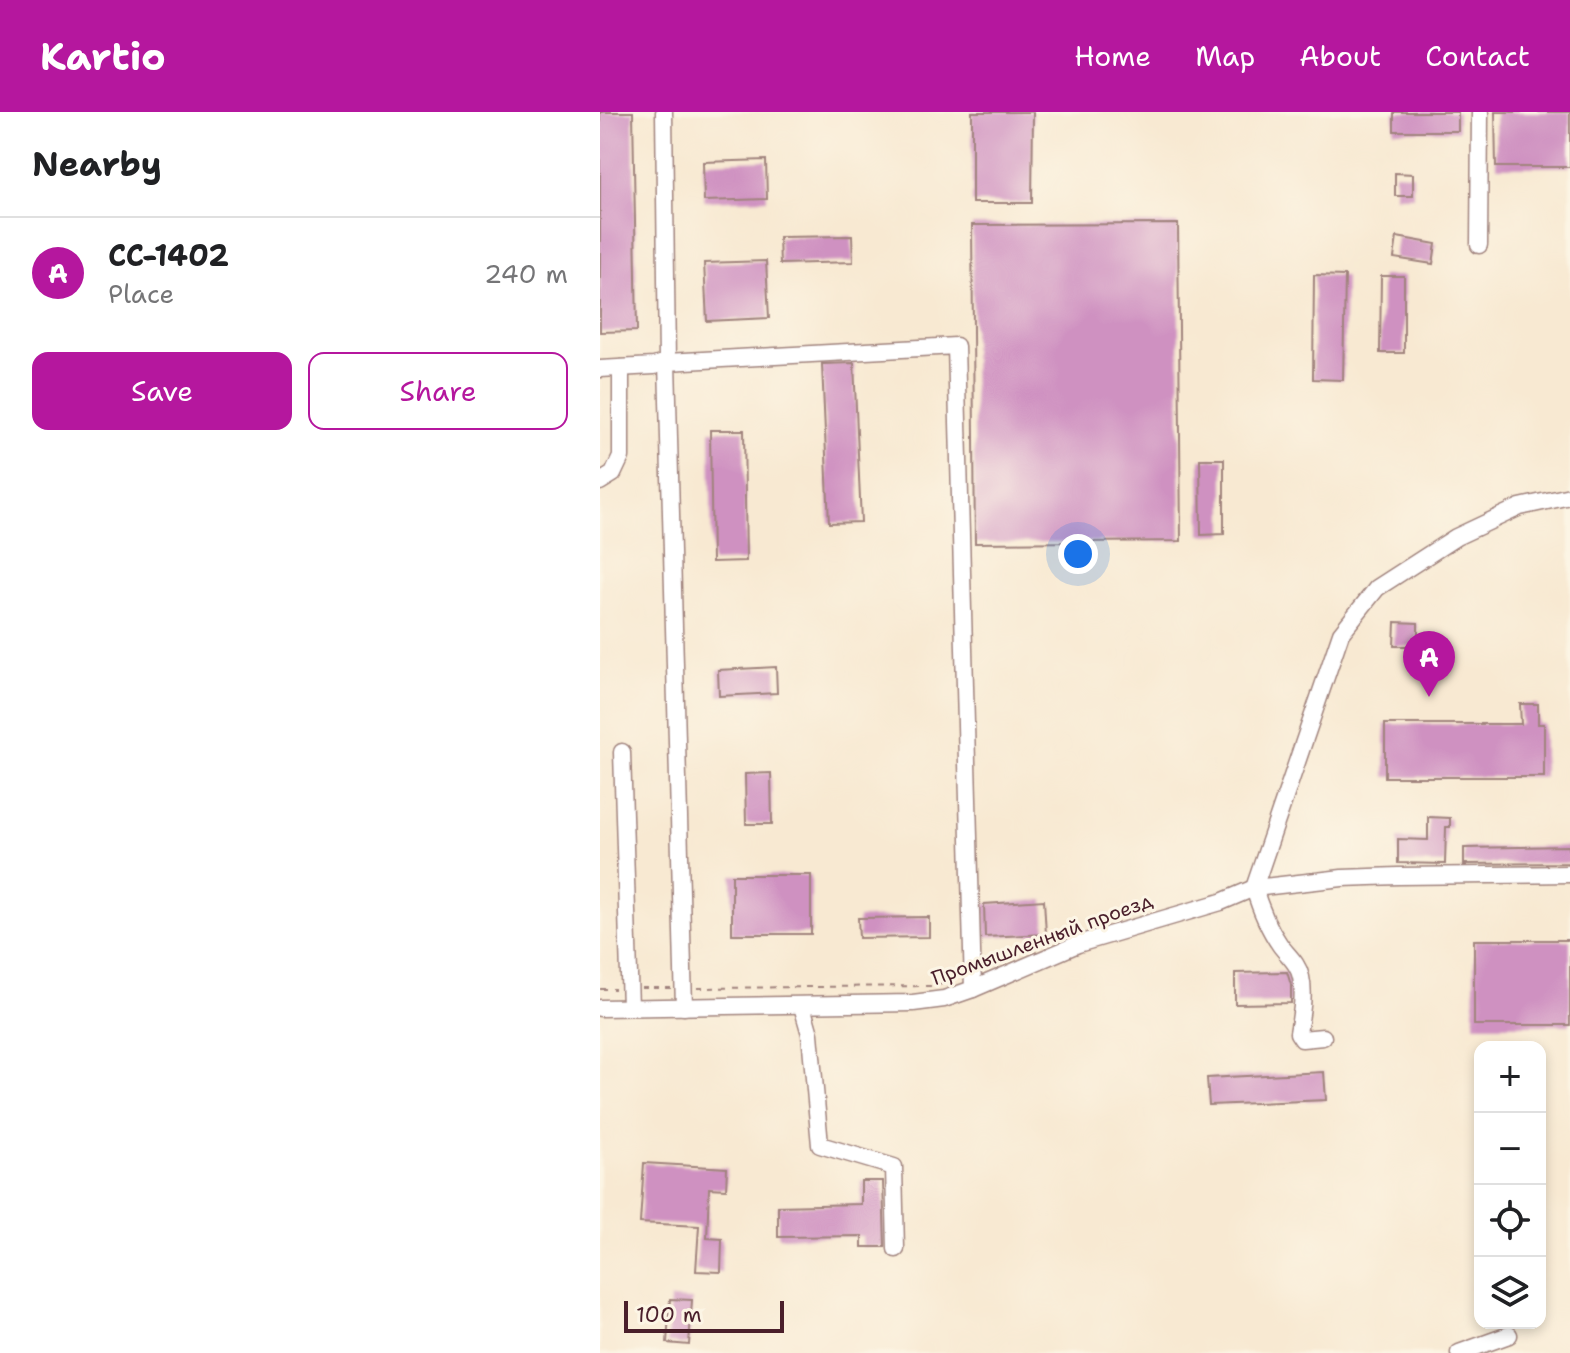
<!DOCTYPE html>
<meta charset="utf-8">
<style>
:root{--surface:#fff;--page:#f2f2f2;--text:#202124;--muted:#757577;--line:#e0e0e0;--accent:#b5179e}
body{margin:0;font-family:"Shantell Sans",sans-serif;background:var(--page);color:var(--text)}
.controls{position:absolute;right:24px;bottom:24px;display:grid;overflow:hidden;border-radius:16px;box-shadow:0 4px 12px #0003}
.controls button{width:72px;height:72px;display:grid;place-items:center;padding:0;border:0;border-bottom:2px solid var(--line);background:var(--surface);color:var(--text);font:40px sans-serif}
.scale{position:absolute;left:24px;bottom:20px;width:160px;box-sizing:border-box;padding-left:8px;border:4px solid #4a1f2b;border-top:0;font-size:22px;line-height:28px;white-space:nowrap;color:#4a1f2b;-webkit-text-stroke:6px #fcf5e5;paint-order:stroke}
.you{position:absolute;left:478px;top:442px;width:28px;height:28px;margin:-20px;border:6px solid #fff;border-radius:50%;background:#1a73e8;box-shadow:0 0 0 12px #1a73e833}
.badge{display:grid;place-items:center;width:52px;height:52px;border-radius:50%;background:var(--accent);color:#fff;font-size:26px;font-weight:700}
.pin{position:absolute;translate:-50% -66px;filter:drop-shadow(0 2px 4px #0008)}
.pin::after{content:'';position:absolute;top:42px;width:28px;height:24px;background:inherit;clip-path:polygon(0 0,100% 0,50% 100%)}
.list{margin:0;padding:0;list-style:none}
h2{display:flex;justify-content:space-between;align-items:center;height:104px;margin:0;padding:0 32px;font-size:34px}
h2 small{font-size:26px;font-weight:400;color:var(--muted)}
.list li{display:grid;grid-template-columns:52px 1fr auto;gap:24px;align-items:center;box-sizing:border-box;height:112px;padding:0 32px;border-top:2px solid var(--line)}
.list b{display:block;font-size:30px;white-space:nowrap}
.list p{margin:0;font-size:26px;white-space:nowrap;color:var(--muted)}
.list em{font-size:26px;font-style:normal;color:var(--muted)}
.actions{display:flex;gap:16px;padding:24px 32px}
.actions a{flex:1;padding:18px 0;border:2px solid var(--accent);border-radius:16px;text-align:center;font-size:28px;color:var(--accent)}
.actions .main{background:var(--accent);color:#fff}
.icon{flex:none;width:44px;height:44px;fill:none;stroke:currentColor;stroke-width:2;stroke-linecap:round;stroke-linejoin:round}
.map{position:relative;flex:none;width:970px;height:1241px;overflow:hidden}
header{display:flex;align-items:center;gap:48px;box-sizing:border-box;height:112px;padding:0 40px;background:var(--accent);color:#fff}
header strong{font-size:38px}
nav{display:flex;gap:44px;margin-inline-start:auto;font-size:28px}
main{display:flex}
aside{flex:1;background:var(--surface)}
.map>svg:first-child{display:block}
.building{fill:#cf91c1}
.lines{fill:none;stroke-linecap:round;stroke-linejoin:round}
.minor-casing{stroke:#a1847e;stroke-width:19}
.path{stroke:#a1847e;stroke-width:2;stroke-dasharray:6 6;stroke-linecap:butt}
.minor{stroke:#fff;stroke-width:16}
.labels{text-anchor:middle;stroke-width:6;stroke-linejoin:round;paint-order:stroke}
.street-label{font-size:20px;fill:#4a1f2b;stroke:#fcf5e5}
</style>
<header>
<strong>Kartio</strong>
<nav><a>Home</a><a>Map</a><a>About</a><a>Contact</a></nav>
</header>
<main>
<aside>
<h2>Nearby<small></small></h2>
<ul class="list">
<li><span class="badge">A</span><div><b>СС-1402</b><p>Place</p></div><em>240 m</em></li>
</ul>
<div class="actions"><a class="main">Save</a><a>Share</a></div>
</aside>
<div class="map">
<svg width="970" height="1241" viewBox="0 0 970 1241">
<rect width="100%" height="100%" fill="#fcf5e5"/>
<filter id="ink" filterUnits="userSpaceOnUse"><feTurbulence type="fractalNoise" baseFrequency=".0125" numOctaves="2"/><feDisplacementMap in="SourceGraphic" scale="16" xChannelSelector="R" yChannelSelector="G"/><feConvolveMatrix kernelMatrix="1 2 1 2 8 2 1 2 1" color-interpolation-filters="sRGB"/></filter>
<filter id="wash" filterUnits="userSpaceOnUse"><feTurbulence type="fractalNoise" baseFrequency=".006" numOctaves="4" result="noise"/><feDisplacementMap in="SourceGraphic" scale="32" xChannelSelector="R" yChannelSelector="G"/><feGaussianBlur stdDeviation="1.8" result="paint"/><feColorMatrix in="noise" values="0 0 0 0 0 0 0 0 0 0 0 0 0 0 0 0 0 1.4 0 .05"/><feComposite in="paint" operator="in"/></filter>
<g filter="url(#wash)">
<rect width="100%" height="100%" fill="#f8e9d2"/>
<g id="blocks">
<g class="building">
<path d="M0 0H33L37 219 0 220Z"/>
<path d="M372 0H433L432 91H372Z"/>
<rect x="794" y="0" width="64" height="19"/>
<path d="M895 0H970V55H896Z"/>
<path d="M166 48 167 87 104 89 103 50Z"/>
<path d="M795 61 813 62V84H795Z"/>
<path d="M578 112 581 429 375 431 372 113Z"/>
<path d="M252 124 253 150 180 152 179 125Z"/>
<path d="M797 125 836 132 833 152 794 146Z"/>
<path d="M166 149 169 206 107 209 104 151Z"/>
<path d="M714 163 745 164 743 268 713 267Z"/>
<path d="M781 164H804V241H780Z"/>
<path d="M254 251 261 410 229 411 222 252Z"/>
<path d="M110 318H144L146 449 112 450Z"/>
<path d="M600 347H624V422L601 423Z"/>
<path d="M795 510 818 511V534H794Z"/>
<path d="M176 555 177 581 119 584 118 558Z"/>
<path d="M920 592H938V612H944V665H785V612H921Z"/>
<path d="M171 661 172 712H146L145 662Z"/>
<path d="M828 705 850 706V715H846L845 752 798 751V727L828 728Z"/>
<path d="M969 734 970 751 864 752V736Z"/>
<rect x="132" y="763" width="79" height="59"/>
<path d="M444 788 446 822 385 825 384 792Z"/>
<path d="M329 805V825L259 826 258 806Z"/>
<rect x="874" y="828" width="96" height="85"/>
<path d="M687 860 691 873V891L635 892V861Z"/>
<path d="M724 960 726 988 609 993 607 966Z"/>
<path d="M44 1051 127 1056 126 1077 109 1076 107 1126 122 1127 121 1160 96 1159 99 1114 40 1111Z"/>
<path d="M261 1069H283L285 1135H262V1124L178 1125V1094L261 1092Z"/>
<path d="M70 1187 92 1188 89 1233 67 1231Z"/>
</g>
</g>
</g>
<g filter="url(#ink)">
<use href="#blocks" fill-opacity="0" stroke="#a1847e" stroke-width="2"/>
<g class="lines">
<g class="minor-casing">
<g id="minor">
<path d="M64 0 67 250 84 895"/>
<path d="M879 133 880 0"/>
<path d="M0 257 54 254 67 250 356 234 373 877"/>
<path d="M0 370 13 362 21 345V256"/>
<path d="M22 640 30 895"/>
<path d="M202 894 210 922 220 1033 294 1055 296 1137"/>
<path d="M0 896 313 891 344 887 373 877 478 832 621 790 654 776 742 766 798 764 970 762"/>
<path d="M723 925 702 927 698 921C701 903 705 883 701 865 698 851 688 844 680 833 668 816 660 796 654 776L741 521 777 476 856 425 920 395 970 384"/>
<path d="M859 1241 909 1223"/>
</g>
</g>
<g class="path">
<path d="M41 876H71"/>
<path d="M97 876 331 874 347 871"/>
<path d="M0 877H15"/>
</g>
<use href="#minor" class="minor"/>
</g>
</g>
<g class="labels">
<g class="street-label">
<text transform="translate(442 827) rotate(-20)" y="7">Промышленный проезд</text>
</g>
</g>
</svg>
<div class="controls">
<button>+</button>
<button>−</button>
<button><svg class="icon" aria-label="locate" viewBox="0 0 24 24"><circle cx="12" cy="12" r="6"/><path d="M12 2v4M12 18v4M2 12h4M18 12h4"/></svg></button>
<button><svg class="icon" aria-label="layers" viewBox="0 0 24 24"><path d="M12 4l9 5-9 5-9-5zM3 14l9 5 9-5"/></svg></button>
</div>
<div class="scale">100 m</div>
<div class="you"></div>
<div class="pin badge" style="left:829px;top:585px">A</div>
</div>
</main>
